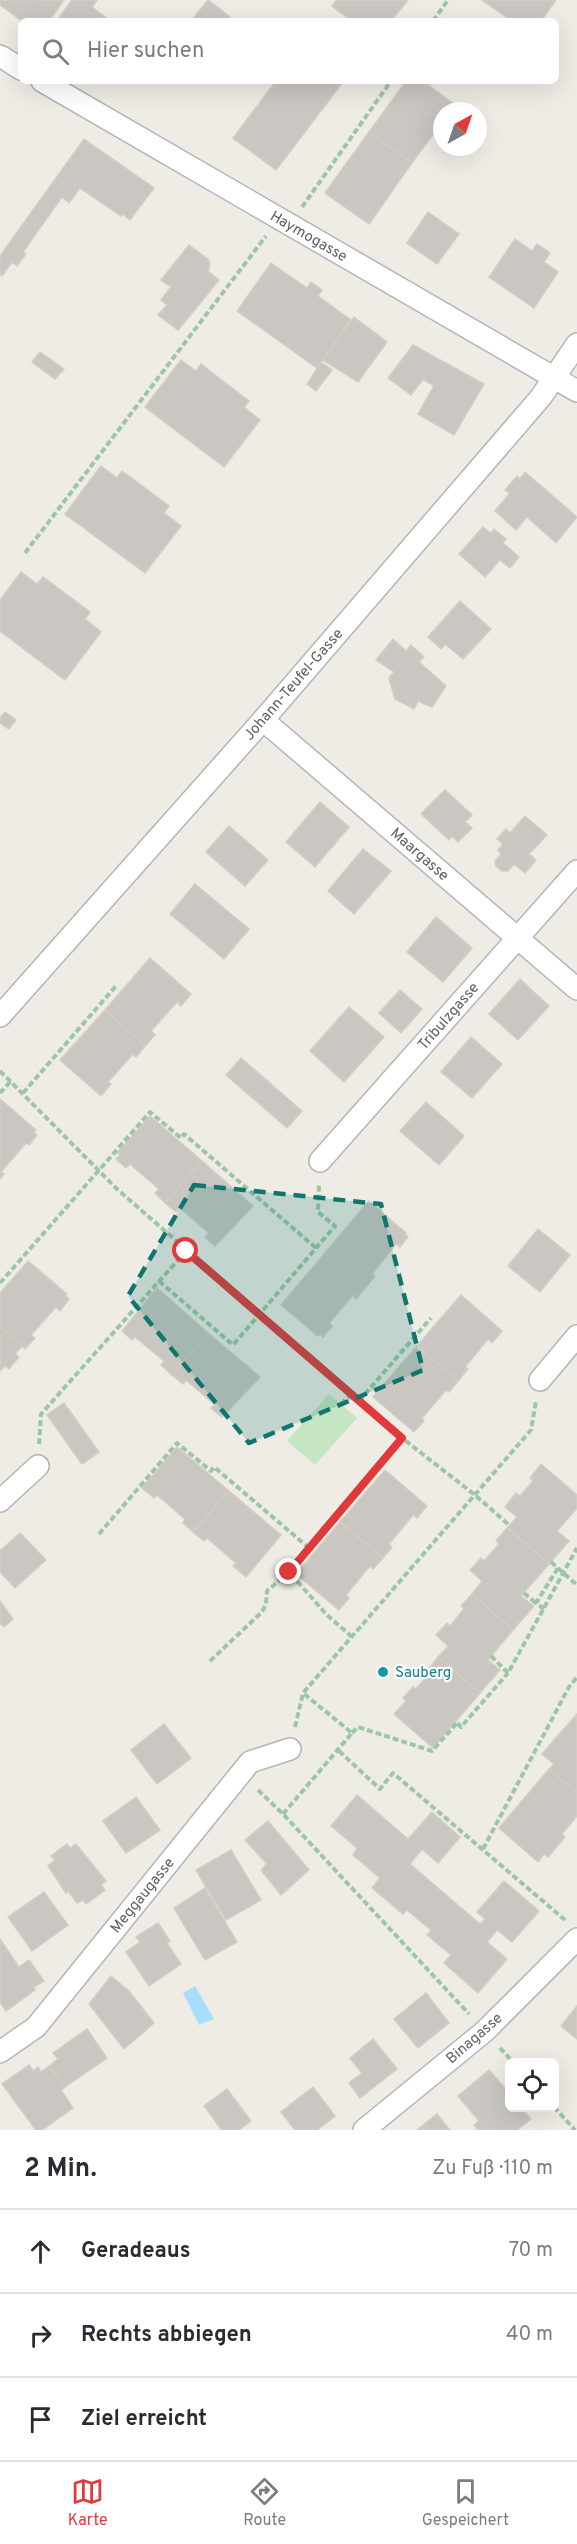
<!DOCTYPE html>
<html lang="de">
<meta charset="utf-8">
<style>
:root{--surface:#fff;--page:#f2f2f3;--text:#2b2b33;--muted:#7c7c81;--line:#e1e1e2;--accent:#e0393a}
body{margin:0;font-family:Overpass,sans-serif;background:var(--page);color:var(--text)}
.controls{position:absolute;right:18px;bottom:18px;display:grid;overflow:hidden;border-radius:9px;box-shadow:0 6px 24px #0002}
.controls button{width:54px;height:54px;display:grid;place-items:center;padding:0;border:0;border-bottom:2px solid var(--line);background:var(--surface);color:var(--text);font:30px sans-serif}
.compass{position:absolute;left:433px;top:102px;width:54px;height:54px;border-radius:50%;background:var(--surface);box-shadow:0 6px 24px #0002;rotate:40deg}
.stop{position:absolute;width:18px;height:18px;margin:-14px;border:4px solid #e0393a;border-radius:50%;background:#fff}
.stop.end{background:#e0393a;border-color:#fff;box-shadow:0 2px 6px #0008}
.list{margin:0;padding:0;list-style:none}
h2{display:flex;justify-content:space-between;align-items:center;height:78px;margin:0;padding:0 24px;font-size:26px}
h2 small{font-size:20px;font-weight:400;color:var(--muted)}
.list li{display:grid;grid-template-columns:39px 1fr auto;gap:18px;align-items:center;box-sizing:border-box;height:84px;padding:0 24px;border-top:2px solid var(--line)}
.list b{display:block;font-size:22px;white-space:nowrap}
.list em{font-size:20px;font-style:normal;color:var(--muted)}
.icon{flex:none;width:33px;height:33px;fill:none;stroke:currentColor;stroke-width:2;stroke-linecap:round;stroke-linejoin:round}
.map{position:relative;flex:none;width:577px;height:2130px;overflow:hidden}
.search{position:absolute;background:var(--surface);box-shadow:0 6px 24px #0002;left:18px;right:18px;top:18px;height:66px;display:flex;align-items:center;gap:15px;box-sizing:border-box;padding:0 21px;border-radius:9px;color:var(--muted);font-size:22px}
.sheet{height:330px;background:var(--surface)}
nav{display:flex;justify-content:space-around;align-items:center;box-sizing:border-box;height:84px;border-top:2px solid var(--line);background:var(--surface);font-size:16px;color:var(--muted)}
nav a{display:grid;justify-items:center;gap:3px}
nav .on{color:var(--accent)}
.map>svg:first-child{display:block}
.green{fill:#c6e5c3}
.water{fill:#a9defb}
.building{fill:#cac7c2;stroke:#d3cdc4;stroke-width:1.5}
.lines{fill:none;stroke-linecap:round;stroke-linejoin:round}
.street-casing{stroke:#b2b6b9;stroke-width:24}
.path{stroke:#9dc6a5;stroke-width:4;stroke-dasharray:6 3;stroke-linecap:butt}
.street{stroke:#fff;stroke-width:21}
.route{stroke:#e0393a;stroke-width:8}
.marked{fill:#0f766e;fill-opacity:0.2;stroke:#0f766e;stroke-width:4.5;stroke-dasharray:12 8;stroke-linejoin:round}
.culture-dot{fill:#0f9aa8;stroke:#fff;stroke-width:2}
.labels{text-anchor:middle;stroke-width:4.5;stroke-linejoin:round;paint-order:stroke}
.street-label{font-size:15px;fill:#5d6165;stroke:#fff}
.culture-label{font-size:15px;fill:#0d838f;stroke:#fff;text-anchor:start}
</style>
<div class="map">
<svg width="577" height="2130" viewBox="0 0 577 2130">
<rect width="100%" height="100%" fill="#eeece5"/>
<path class="green" d="M329 1394 357 1418 315 1465 287 1441Z"/>
<path class="water" d="M195 1986 214 2019 199 2025 183 1993Z"/>
<g class="building">
<path d="M64 0 49 21H22L0 5 1 0Z"/>
<path d="M72 0H97L92 7 110 21H57Z"/>
<path d="M208 0 230 17 227 21H191Z"/>
<path d="M337 0H408L391 21H352L332 6Z"/>
<path d="M482 0H556L541 21H512Z"/>
<path d="M276 81 343 82 276 170 233 138Z"/>
<path d="M406 81H423L455 105 450 111H442V122L412 163 369 132Z"/>
<path d="M369 132 412 163 369 224 325 193Z"/>
<path d="M84 139 154 188 130 220 123 214 121 216 80 188 69 203 62 197 23 252 26 254 17 266 12 262 2 276 0 274V256Z"/>
<path d="M428 212 459 234 437 264 407 243Z"/>
<path d="M515 239 532 251 537 244 550 253 544 262 558 272 534 308 489 277Z"/>
<path d="M189 245 208 259 210 265 208 271 219 280 178 330 158 315 167 305 161 300 171 287 161 280Z"/>
<path d="M271 263 307 288 311 282 322 290 318 296 351 320 317 368 237 311Z"/>
<path d="M354 317 387 342 358 382 323 360Z"/>
<path d="M413 345 484 384 454 435 418 414 434 386 423 379 411 395 388 378Z"/>
<path d="M40 352 64 369 55 379 32 362Z"/>
<path d="M181 360 196 371 201 364 249 401 244 407 260 420 224 467 145 407Z"/>
<path d="M321 362 332 370 316 391 307 384Z"/>
<path d="M101 466 117 478 122 471 169 506 164 513 181 526 145 573 65 514Z"/>
<path d="M525 472 577 517 556 543 527 517 516 530 495 511 510 493 505 490 517 476 520 479Z"/>
<path d="M483 527 491 533 494 529 506 539 503 543 519 557 510 568 500 560 485 577 459 554Z"/>
<path d="M21 572 37 584 43 577 90 612 85 619 101 632 65 680 0 631V600Z"/>
<path d="M460 601 491 629 463 659 445 644 441 649 428 637Z"/>
<path d="M393 639 406 651 411 645 424 657 419 662 446 686 432 707 418 701 414 709 395 699 389 678 394 672 376 660Z"/>
<path d="M5 712 16 720 9 729 0 723V718Z"/>
<path d="M445 790 472 815 465 822 472 828 458 842 452 836 449 840 421 814Z"/>
<path d="M320 802 349 827 315 867 286 842Z"/>
<path d="M525 816 547 835 529 854 536 860 525 873 514 864 508 871H502L496 866 495 861 501 854 498 850 503 844 497 839 506 829 510 833Z"/>
<path d="M229 826 268 860 245 886 206 852Z"/>
<path d="M363 849 391 871 354 914 328 891Z"/>
<path d="M195 884 249 929 224 959 170 914Z"/>
<path d="M436 917 472 948 443 982 407 952Z"/>
<path d="M150 958 191 994 181 1006 177 1002 151 1031 155 1035 145 1046 105 1010Z"/>
<path d="M520 979 549 1006 518 1040 489 1014Z"/>
<path d="M400 990 422 1009 401 1033 379 1013Z"/>
<path d="M349 1007 384 1037 344 1082 310 1051Z"/>
<path d="M105 1010 145 1046 136 1057 133 1054 108 1082 111 1084 101 1096 60 1060Z"/>
<path d="M471 1037 502 1064 472 1098 441 1072Z"/>
<path d="M241 1058 302 1111 287 1128 226 1075Z"/>
<path d="M0 1099 36 1130 34 1132 37 1135 29 1145 26 1143 1 1172 4 1174 0 1179Z"/>
<path d="M426 1102 464 1136 439 1165 400 1131Z"/>
<path d="M150 1116 202 1161 165 1203 155 1193 159 1189 130 1164 126 1168 116 1159 120 1155 117 1153Z"/>
<path d="M202 1161 253 1206 215 1246 205 1237 209 1233 180 1208 176 1212 165 1203Z"/>
<path d="M369 1201 406 1233 405 1234 408 1237 400 1247 396 1244 372 1274 375 1276 365 1288 325 1253Z"/>
<path d="M538 1229 570 1255 540 1292 508 1266Z"/>
<path d="M325 1253 365 1288 356 1299 353 1295 329 1323 332 1326 323 1337 320 1334 318 1336 281 1305Z"/>
<path d="M28 1261 67 1294 65 1296 69 1299 60 1311 56 1307 31 1335 35 1338 25 1349 0 1327V1293Z"/>
<path d="M157 1288 208 1333 172 1375 161 1365 164 1361 135 1337 132 1340 122 1331Z"/>
<path d="M461 1295 502 1331 492 1343 488 1339 465 1367 468 1369 458 1381 417 1346Z"/>
<path d="M0 1327 22 1346 15 1354 19 1357 9 1369 5 1366 0 1371Z"/>
<path d="M208 1333 260 1377 222 1417 211 1408 215 1405 186 1380 183 1384 172 1375Z"/>
<path d="M417 1346 458 1381 449 1392 446 1390 422 1418 424 1421 414 1432 373 1397Z"/>
<path d="M64 1403 99 1452 82 1464 47 1415Z"/>
<path d="M177 1447 229 1491 193 1532 183 1523 185 1519 157 1495 154 1498 142 1488Z"/>
<path d="M541 1464 577 1495V1508L557 1531 569 1541 549 1564 507 1528 517 1517 505 1507 516 1493 520 1496 533 1481 530 1478Z"/>
<path d="M385 1470 427 1506 417 1518 413 1515 389 1544 392 1547 383 1558 340 1522Z"/>
<path d="M229 1491 281 1535 246 1577 233 1566 236 1563 207 1538 204 1541 193 1532Z"/>
<path d="M340 1522 383 1558 373 1569 370 1566 346 1595 349 1598 339 1610 296 1574Z"/>
<path d="M507 1528 549 1564 521 1596 534 1606 513 1630 472 1594 482 1581 470 1570 481 1558 484 1561 499 1544 496 1541Z"/>
<path d="M20 1533 46 1560 15 1588 0 1572V1551Z"/>
<path d="M472 1594 513 1630 488 1660 500 1670 480 1693 438 1657 448 1646 436 1635 447 1623 450 1626 464 1609 461 1606Z"/>
<path d="M0 1601 13 1619 4 1627 0 1623Z"/>
<path d="M438 1657 480 1693 433 1748 394 1714 406 1701 403 1698 413 1687 416 1689 431 1672 428 1670Z"/>
<path d="M577 1714V1793L549 1769 554 1764 542 1754Z"/>
<path d="M164 1724 191 1758 157 1784 131 1750Z"/>
<path d="M549 1769 577 1793V1816L562 1834 565 1837 548 1857 544 1854 538 1862 499 1828Z"/>
<path d="M357 1795 408 1839 432 1812 460 1837 438 1863 422 1849 410 1864 480 1924 485 1919 477 1912 504 1881 539 1911 512 1942 497 1930 487 1942 507 1959 478 1993 444 1963 451 1955 427 1935 431 1930 407 1910 403 1914 372 1888 380 1878 353 1855 357 1848 331 1826Z"/>
<path d="M136 1797 160 1830 126 1853 103 1821Z"/>
<path d="M268 1821 309 1870 281 1895 261 1870 267 1864 245 1840Z"/>
<path d="M67 1844 70 1848 76 1844 106 1881 101 1885 105 1890 86 1904 83 1900 77 1903 68 1891 66 1893 48 1866 55 1860 51 1856Z"/>
<path d="M231 1850 261 1900 226 1920 196 1870Z"/>
<path d="M205 1888 237 1942 205 1960 174 1908Z"/>
<path d="M44 1892 68 1925 32 1951 8 1917Z"/>
<path d="M158 1923 170 1941 167 1943 181 1964 149 1986 126 1952 140 1942 136 1937Z"/>
<path d="M0 1939 19 1967 29 1960 44 1981 34 1987 35 1990 6 2011 0 2002Z"/>
<path d="M111 1976 129 1991 154 2023 124 2049 89 2004Z"/>
<path d="M426 1993 449 2023 418 2048 394 2019Z"/>
<path d="M577 2006V2039L561 2026Z"/>
<path d="M87 2029 107 2058 65 2087 49 2066 58 2059 53 2053Z"/>
<path d="M373 2039 397 2069 360 2098 349 2083 362 2073 350 2058Z"/>
<path d="M29 2065 33 2071 38 2067 41 2072 49 2066 65 2087 61 2090 73 2108 42 2130H36L2 2084Z"/>
<path d="M489 2070 510 2094V2108H521L531 2119 517 2130H478L474 2125 479 2121 458 2096Z"/>
<path d="M313 2087 335 2116 317 2130H295L281 2112Z"/>
<path d="M227 2089 251 2121 239 2130H222L204 2106Z"/>
<path d="M437 2114 450 2130H417Z"/>
</g>
<g class="lines">
<g class="street-casing">
<g id="street">
<path d="M0 56 21 69"/>
<path d="M42 81 577 391"/>
<path d="M263 720 577 989"/>
<path d="M0 1016 263 720 541 397 577 344"/>
<path d="M320 1161 577 871"/>
<path d="M540 1380 577 1336"/>
<path d="M0 1501 38 1466"/>
<path d="M0 2052 36 2027 250 1762 290 1749"/>
<path d="M364 2130 485 2031 577 1939"/>
</g>
</g>
<g class="path">
<path d="M433 21 448 0"/>
<path d="M302 207 391 81"/>
<path d="M25 553 266 236"/>
<path d="M0 1071 117 1189 402 1438 475 1495 509 1525"/>
<path d="M0 1093 11 1081"/>
<path d="M23 1093 116 986"/>
<path d="M159 1281 233 1345 335 1226 318 1212 319 1183"/>
<path d="M0 1283 150 1112 181 1138 184 1134 316 1248"/>
<path d="M359 1401 431 1318"/>
<path d="M341 1404 351 1394"/>
<path d="M39 1444 41 1414 186 1251"/>
<path d="M99 1534 177 1443 211 1471 214 1467 309 1548"/>
<path d="M551 1562 577 1585"/>
<path d="M524 1593 536 1603"/>
<path d="M544 1609 536 1603 558 1568"/>
<path d="M352 1637 327 1615 289 1572 402 1438"/>
<path d="M491 1656 508 1673 577 1548"/>
<path d="M210 1661 262 1612 266 1604 267 1591 289 1572"/>
<path d="M457 1723 461 1727 508 1673"/>
<path d="M295 1727 303 1693 531 1430 536 1401"/>
<path d="M352 1733 358 1727 432 1751 457 1723"/>
<path d="M339 1751 380 1789 393 1773 565 1920"/>
<path d="M258 1790 283 1814 469 2014"/>
<path d="M283 1814 352 1733 303 1693"/>
<path d="M483 1849 569 1687 577 1677"/>
<path d="M500 2048 513 2062"/>
<path d="M554 2107 575 2130"/>
</g>
<use href="#street" class="street"/>
</g>
<g class="lines">
<path class="route" d="M186 1251 402 1438 289 1572"/>
</g>
<path class="marked" d="M194 1185 381 1204 423 1370 249 1443 128 1296Z"/>
<circle class="culture-dot" cx="383" cy="1672" r="6"/>
<g class="labels">
<g class="street-label">
<text transform="translate(309 236) rotate(30)" y="5">Haymogasse</text>
<text transform="translate(293 684) rotate(-49)" y="5">Johann-Teufel-Gasse</text>
<text transform="translate(420 854) rotate(41)" y="5">Maargasse</text>
<text transform="translate(448 1016) rotate(-49)" y="5">Tribulzgasse</text>
<text transform="translate(142 1895) rotate(-51)" y="5">Meggaugasse</text>
<text transform="translate(474 2038) rotate(-41)" y="5">Binagasse</text>
</g>
<g class="culture-label">
<text x="395" y="1677">Sauberg</text>
</g>
</g>
</svg>
<div class="controls">
<button><svg class="icon" aria-label="locate" viewBox="0 0 24 24"><circle cx="12" cy="12" r="6"/><path d="M12 2v4M12 18v4M2 12h4M18 12h4"/></svg></button>
</div>
<svg class="compass" viewBox="-18 -18 36 36"><path d="M0-13l5 13h-10z" fill="#e53935"/><path d="M0 13l5-13h-10z" fill="#7c7c81"/></svg>
<div class="stop" style="left:186px;top:1251px"></div>
<div class="stop end" style="left:289px;top:1572px"></div>
<div class="search"><svg class="icon" aria-label="search" viewBox="0 0 24 24"><circle cx="10" cy="10" r="6"/><path d="M15 15l6 6"/></svg>Hier suchen</div>
</div>
<section class="sheet">
<h2>2 Min.<small>Zu Fuß · 110 m</small></h2>
<ul class="list">
<li><svg class="icon" aria-label="ahead" viewBox="0 0 24 24"><path d="M12 20V5M6 11l6-6 6 6"/></svg><div><b>Geradeaus</b></div><em>70 m</em></li>
<li><svg class="icon" aria-label="right" viewBox="0 0 24 24"><path d="M7 20v-9h11M14 6l5 5-5 5"/></svg><div><b>Rechts abbiegen</b></div><em>40 m</em></li>
<li><svg class="icon" aria-label="arrive" viewBox="0 0 24 24"><path d="M6 21V4h12l-3 4 3 4H6"/></svg><div><b>Ziel erreicht</b></div></li>
</ul>
</section>
<nav>
<a class="on"><svg class="icon" aria-label="map" viewBox="0 0 24 24"><path d="M3 6l6-2 6 2 6-2v14l-6 2-6-2-6 2zM9 4v14M15 6v14"/></svg>Karte</a>
<a><svg class="icon" aria-label="directions" viewBox="0 0 24 24"><path d="M12 3l9 9-9 9-9-9zM9 14v-3h6M13 9l2 2-2 2"/></svg>Route</a>
<a><svg class="icon" aria-label="saved" viewBox="0 0 24 24"><path d="M7 4h10v16l-5-4-5 4z"/></svg>Gespeichert</a>
</nav>
